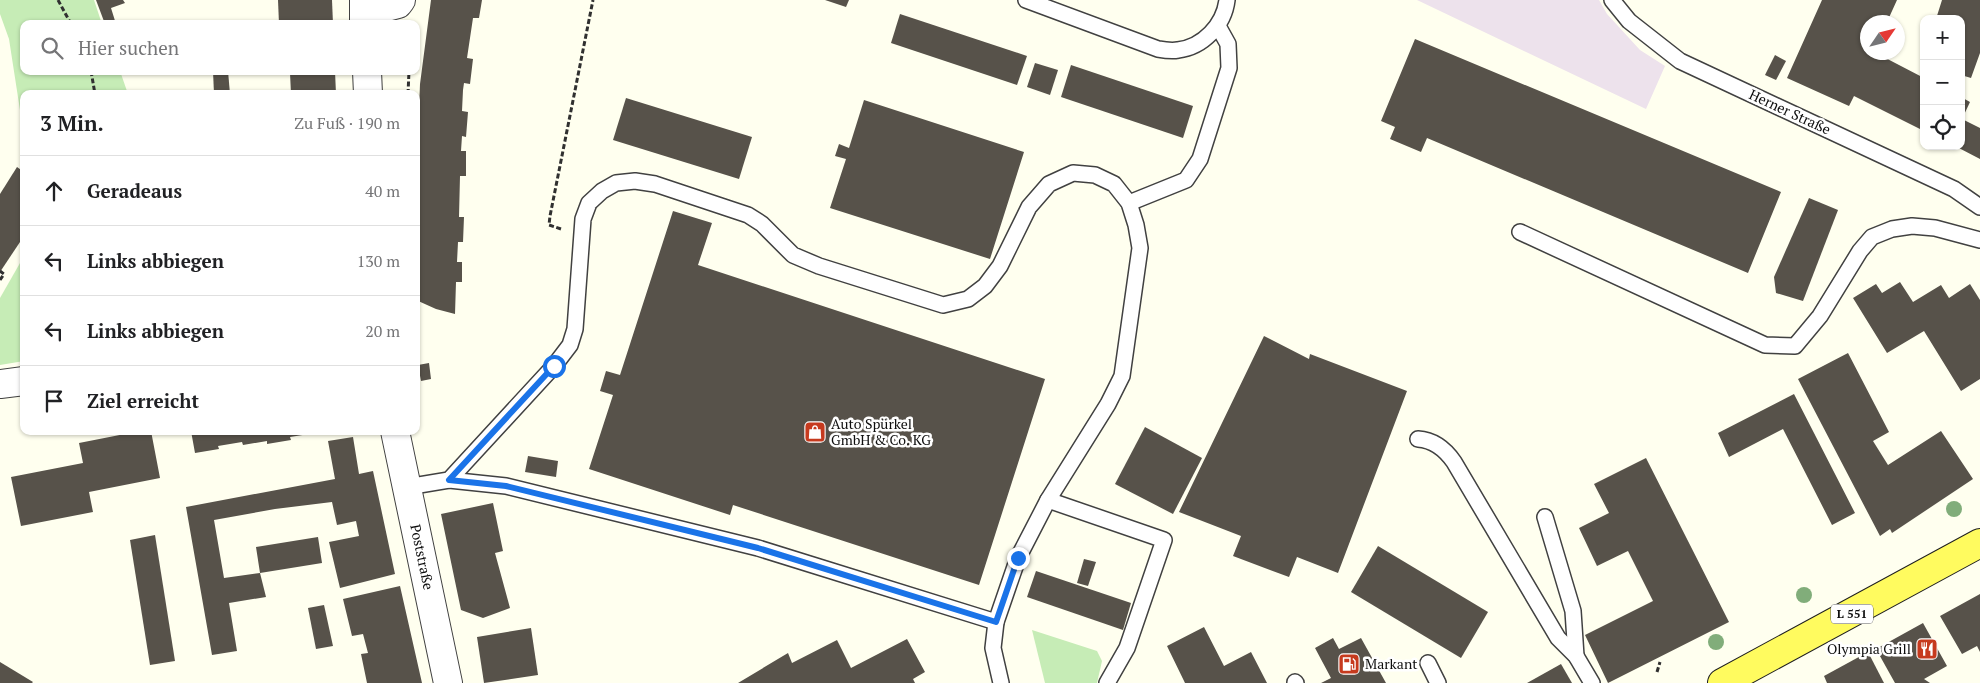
<!DOCTYPE html>
<html lang="de">
<meta charset="utf-8">
<style>
:root{--surface:#fff;--page:#f6f6f6;--text:#202124;--muted:#757577;--line:#e0e0e0}
body{margin:0;font-family:"PT Serif",serif;background:var(--page);color:var(--text)}
.controls{position:absolute;right:15px;top:15px;display:grid;overflow:hidden;border-radius:10px;box-shadow:0 1px 4px #0004}
.controls button{width:45px;height:45px;display:grid;place-items:center;padding:0;border:0;border-bottom:1px solid var(--line);background:var(--surface);color:var(--text);font:25px sans-serif}
.compass{position:absolute;left:1860px;top:15px;width:45px;height:45px;border-radius:50%;background:var(--surface);box-shadow:0 1px 4px #0004;rotate:55deg}
.stop{position:absolute;width:15px;height:15px;margin:-11px;border:4px solid #1a73e8;border-radius:50%;background:#fff}
.stop.end{background:#1a73e8;border-color:#fff;box-shadow:0 1px 5px #0008}
.list{margin:0;padding:0;list-style:none}
h2{display:flex;justify-content:space-between;align-items:center;height:65px;margin:0;padding:0 20px;font-size:21px}
h2 small{font-size:16px;font-weight:400;color:var(--muted)}
.list li{display:grid;grid-template-columns:32px 1fr auto;gap:15px;align-items:center;box-sizing:border-box;height:70px;padding:0 20px;border-top:1px solid var(--line)}
.list b{display:block;font-size:19px;white-space:nowrap}
.list em{font-size:16px;font-style:normal;color:var(--muted)}
.icon{flex:none;width:28px;height:28px;fill:none;stroke:currentColor;stroke-width:2;stroke-linecap:round;stroke-linejoin:round}
.map{position:relative;flex:none;width:1980px;height:683px;overflow:hidden}
.search{position:absolute;background:var(--surface);box-shadow:0 1px 4px #0004;left:20px;top:20px;width:400px;height:55px;display:flex;align-items:center;gap:12px;box-sizing:border-box;padding:0 18px;border-radius:10px;color:var(--muted);font-size:19px}
.panel{position:absolute;background:var(--surface);box-shadow:0 1px 4px #0004;left:20px;top:90px;width:400px;height:345px;border-radius:10px}
.map>svg:first-child{display:block}
.industrial{fill:#ede2ec}
.green{fill:#c6ecb6}
.building{fill:#57524a}
.lines{fill:none;stroke-linecap:round;stroke-linejoin:round}
.service-casing{stroke:#414141;stroke-width:18}
.minor-casing{stroke:#414141;stroke-width:30}
.tertiary-casing{stroke:#414141;stroke-width:30}
.primary-casing{stroke:#1f1f1f;stroke-width:30}
.path{stroke:#303030;stroke-width:3;stroke-dasharray:5 2.5;stroke-linecap:butt}
.service{stroke:#fff;stroke-width:15}
.minor{stroke:#fff;stroke-width:28}
.tertiary{stroke:#fff;stroke-width:28}
.primary{stroke:#fffb5f;stroke-width:28}
.tree{fill:#81ad7a}
.route{stroke:#1a73e8;stroke-width:6}
.labels{text-anchor:middle;stroke-width:5;stroke-linejoin:round;paint-order:stroke}
.shield{fill:#fff;stroke:#565656;stroke-width:1}
.shield-label{font-size:12px;font-weight:bold;fill:#0e0e0e}
.street-label{font-size:14px;fill:#0e0e0e;stroke:#fff}
.poi-label{font-size:14px;fill:#0e0e0e;stroke:#fff;text-anchor:start}
</style>
<div class="map">
<svg width="1980" height="683" viewBox="0 0 1980 683">
<rect width="100%" height="100%" fill="#ffffef"/>
<path class="industrial" d="M1417 0H1599L1607 14 1640 50 1665 66 1646 109Z"/>
<g class="green">
<path d="M0 0H94L102 24H24V71H120L128 94H24V136L9 39 0 14Z"/>
<path d="M24 256V361L0 365V298Z"/>
<path d="M1032 630 1097 651 1102 661 1097 683H1045Z"/>
</g>
<g class="building">
<path d="M96 0H123L125 3 111 8 116 24H105Z"/>
<path d="M278 0H332L333 24H279Z"/>
<path d="M431 0H482L479 18H473L467 58 473 59 470 84 464 83 463 90 462 111 468 112 466 137 462 136 461 151H466V176H460L459 217H464L463 242H458L457 262H462V282H456L455 314 436 309 416 300V183L420 84Z"/>
<path d="M825 0H849L846 7Z"/>
<path d="M1822 0H1897L1887 22H1868V52H1874L1924 78V131L1854 96 1849 106 1787 78Z"/>
<path d="M1942 0H1980V53L1971 78 1961 75V19H1936Z"/>
<path d="M900 14 1027 56 1017 85 891 43Z"/>
<path d="M1415 39 1781 192 1748 273 1427 138 1421 152 1390 139 1395 127 1381 121Z"/>
<path d="M1775 55 1786 61 1776 80 1765 75Z"/>
<path d="M1035 63 1058 70 1050 95 1027 87Z"/>
<path d="M1071 65 1193 106 1183 138 1061 97Z"/>
<path d="M213 71H228L230 94H214Z"/>
<path d="M283 71H335L336 94H291L290 73H283Z"/>
<path d="M1961 97 1970 102 1962 119 1980 128V159L1955 146H1961Z"/>
<path d="M626 98 752 137 739 179 613 140Z"/>
<path d="M864 100 1024 152 990 259 830 208 846 159 835 156 839 144 849 148Z"/>
<path d="M17 167 24 172V236L0 272V194Z"/>
<path d="M1809 198 1838 210 1803 301 1776 293 1774 277Z"/>
<path d="M673 211 712 223 698 265 1045 379 979 585 733 505 730 515 589 469 613 395 600 391 606 371 620 375Z"/>
<path d="M1900 282 1913 302 1941 285 1949 298 1970 284 1980 300V379L1961 391 1924 331 1887 353 1853 298 1876 284 1882 293Z"/>
<path d="M1264 336 1309 359 1310 354 1407 391 1338 573 1297 557 1289 577 1233 556 1241 536 1179 512Z"/>
<path d="M1848 353 1889 432 1873 441 1888 465 1941 431 1973 479 1892 533 1890 529 1880 536 1798 379Z"/>
<path d="M429 363 431 379 421 381 418 365Z"/>
<path d="M1794 394 1855 513 1832 525 1783 429 1729 457 1718 433Z"/>
<path d="M1145 427 1202 458 1173 514 1115 484Z"/>
<path d="M140 431H151L160 478 89 492 93 512 21 526 11 477 83 463 79 443Z"/>
<path d="M191 431H334L335 432 315 435V433L290 437 291 440 267 444V441L243 445 242 442 218 446 219 449 195 453Z"/>
<path d="M353 437 359 474 373 471 395 574 340 588 329 542 359 536 356 521 337 525 332 502 275 509 214 520 224 578 260 573 266 597 229 603 237 651 212 655 186 507 335 479 328 441Z"/>
<path d="M528 456 558 461 556 477 525 472Z"/>
<path d="M1646 458 1729 622 1608 683 1585 635 1653 601 1628 551 1597 566 1579 528 1609 513 1594 484Z"/>
<path d="M493 503 503 551 495 553 510 608 483 618 461 610 441 514Z"/>
<path d="M155 535 175 661 150 665 130 540Z"/>
<path d="M318 537 322 563 260 573 256 547Z"/>
<path d="M1378 546 1488 612 1461 658 1351 592Z"/>
<path d="M1084 559 1096 562 1088 586 1077 583Z"/>
<path d="M1036 571 1131 603 1123 630 1027 597Z"/>
<path d="M400 586 422 683H367L361 654 368 653 363 634 352 636 343 599Z"/>
<path d="M1980 594V652L1977 646 1962 654 1940 616Z"/>
<path d="M324 605 333 646 316 649 308 608Z"/>
<path d="M1923 623 1947 666 1924 679 1930 683H1895L1876 649Z"/>
<path d="M1204 627 1224 666 1251 652 1267 683H1185L1167 646Z"/>
<path d="M531 628 538 675 484 683 477 637Z"/>
<path d="M1333 638 1339 649 1361 638 1386 683H1321L1331 678 1315 648Z"/>
<path d="M907 639 925 672 913 679 915 683H738L788 653 792 663 837 640 851 668Z"/>
<path d="M1868 652 1884 683H1827L1824 676Z"/>
<path d="M0 662 33 682 32 683H0Z"/>
<path d="M1561 664 1572 683H1527Z"/>
</g>
<g class="lines">
<g class="service-casing">
<g id="service">
<path d="M1026 0 1158 49C1164 50 1172 51 1178 50 1203 47 1224 25 1227 0"/>
<path d="M1612 0 1629 21 1680 61 1954 189 1980 207"/>
<path d="M1129 203 1186 180 1200 159 1229 68 1228 44 1218 26"/>
<path d="M1520 232 1765 345 1795 346 1820 316 1860 251 1872 237 1892 229 1912 226 1935 228 1980 240"/>
<path d="M1418 439C1434 440 1445 449 1454 462L1558 638 1576 656 1592 683"/>
<path d="M449 480 506 486 758 548 996 622"/>
<path d="M407 487 449 480 554 366 570 345 575 329 583 219 589 203 602 191 616 183 635 181 655 184 748 215 762 224 793 255 819 266 943 305 968 299 985 286 1000 266 1029 207 1049 184 1073 173 1095 175 1114 184 1129 203 1136 225 1140 248 1122 376 1108 404 1048 500 1018 558 996 622 993 648 1001 683"/>
<path d="M1048 500 1164 540 1127 648 1107 683"/>
<path d="M1545 517 1573 611 1576 656"/>
<path d="M1428 663 1438 683"/>
<path d="M1295 682 1296 683"/>
</g>
</g>
<g class="minor-casing">
<g id="minor">
<path d="M364 13 398 4 401 0"/>
<path d="M0 384 24 381"/>
</g>
</g>
<g class="tertiary-casing">
<g id="tertiary">
<path d="M364 0V24"/>
<path d="M367 71 368 94"/>
<path d="M395 431 448 683"/>
</g>
</g>
<g class="primary-casing">
<path id="primary" d="M1722 683 1980 543"/>
</g>
<g class="path">
<path d="M58 0 71 24"/>
<path d="M91 71 95 94"/>
<path d="M408 94 409 71"/>
<path d="M561 229 549 225 550 216 593 0"/>
<path d="M0 280 4 274 0 271"/>
<path d="M1657 672 1660 662"/>
</g>
<use href="#service" class="service"/>
<use href="#minor" class="minor"/>
<use href="#tertiary" class="tertiary"/>
<use href="#primary" class="primary"/>
</g>
<g class="tree">
<circle cx="1954" cy="509" r="8"/>
<circle cx="1804" cy="595" r="8"/>
<circle cx="1716" cy="642" r="8"/>
</g>
<g class="lines">
<path class="route" d="M554 366 449 480 506 486 758 548 996 622 1018 558"/>
</g>
<defs>
<g id="shop-square" transform="scale(1.125)"><rect x="-9" y="-9" width="18" height="18" rx="4" fill="#c63a1e" stroke="#fff"/><path d="M-5-2.5h2.3a2.7 3.5 0 0 1 5.4 0H5L5.5 6h-11ZM-1.5-2.5h3a1.5 2.3 0 0 0-3 0Z" fill="#fff"/></g>
<g id="restaurant-square" transform="scale(1.125)"><rect x="-9" y="-9" width="18" height="18" rx="4" fill="#c63a1e" stroke="#fff"/><path d="M-5-6h1v4h1v-4h1v4h1v-4h1v5L-1.5 .5V6h-2V.5L-5-1ZM5-6V6H3V1.5H1.5Q1.5-4 5-6Z" fill="#fff"/></g>
<g id="fuel-square" transform="scale(1.125)"><rect x="-9" y="-9" width="18" height="18" rx="4" fill="#c63a1e" stroke="#fff"/><path d="M-5.5-6h7V0h2V4h1.3V-2.5L3-4.5l.8-.8L6-3V5H2.5V1h-1V6h-7ZM-4.2-4.7v3.2H.2V-4.7Z" fill="#fff"/></g>
</defs>
<g fill-rule="evenodd">
<use href="#shop-square" x="815" y="432"/>
<use href="#restaurant-square" x="1927" y="649"/>
<use href="#fuel-square" x="1349" y="664"/>
</g>
<g class="labels">
<rect class="shield" x="1831" y="604.5" width="42" height="19" rx="4"/>
<g class="shield-label">
<text x="1852" y="618">L 551</text>
</g>
<g class="street-label">
<text transform="translate(1790 112) rotate(25)" y="5">Herner Straße</text>
<text transform="translate(422 557) rotate(78)" y="5">Poststraße</text>
</g>
<g class="poi-label">
<text x="831" y="429">Auto Spürkel<tspan x="831" dy="16">GmbH &amp; Co. KG</tspan></text>
<text x="1911" y="654" text-anchor="end">Olympia Grill</text>
<text x="1365" y="669">Markant</text>
</g>
</g>
</svg>
<div class="controls">
<button>+</button>
<button>−</button>
<button><svg class="icon" aria-label="locate" viewBox="0 0 24 24"><circle cx="12" cy="12" r="6"/><path d="M12 2v4M12 18v4M2 12h4M18 12h4"/></svg></button>
</div>
<svg class="compass" viewBox="-18 -18 36 36"><path d="M0-13l5 13h-10z" fill="#e53935"/><path d="M0 13l5-13h-10z" fill="#757577"/></svg>
<div class="stop" style="left:554px;top:366px"></div>
<div class="stop end" style="left:1018px;top:558px"></div>
<div class="search"><svg class="icon" aria-label="search" viewBox="0 0 24 24"><circle cx="10" cy="10" r="6"/><path d="M15 15l6 6"/></svg>Hier suchen</div>
<section class="panel">
<h2>3 Min.<small>Zu Fuß · 190 m</small></h2>
<ul class="list">
<li><svg class="icon" aria-label="ahead" viewBox="0 0 24 24"><path d="M12 20V5M6 11l6-6 6 6"/></svg><div><b>Geradeaus</b></div><em>40 m</em></li>
<li><svg class="icon" aria-label="left" viewBox="0 0 24 24"><path d="M17 20v-9H6M10 6l-5 5 5 5"/></svg><div><b>Links abbiegen</b></div><em>130 m</em></li>
<li><svg class="icon" aria-label="left" viewBox="0 0 24 24"><path d="M17 20v-9H6M10 6l-5 5 5 5"/></svg><div><b>Links abbiegen</b></div><em>20 m</em></li>
<li><svg class="icon" aria-label="arrive" viewBox="0 0 24 24"><path d="M6 21V4h12l-3 4 3 4H6"/></svg><div><b>Ziel erreicht</b></div></li>
</ul>
</section>
</div>
